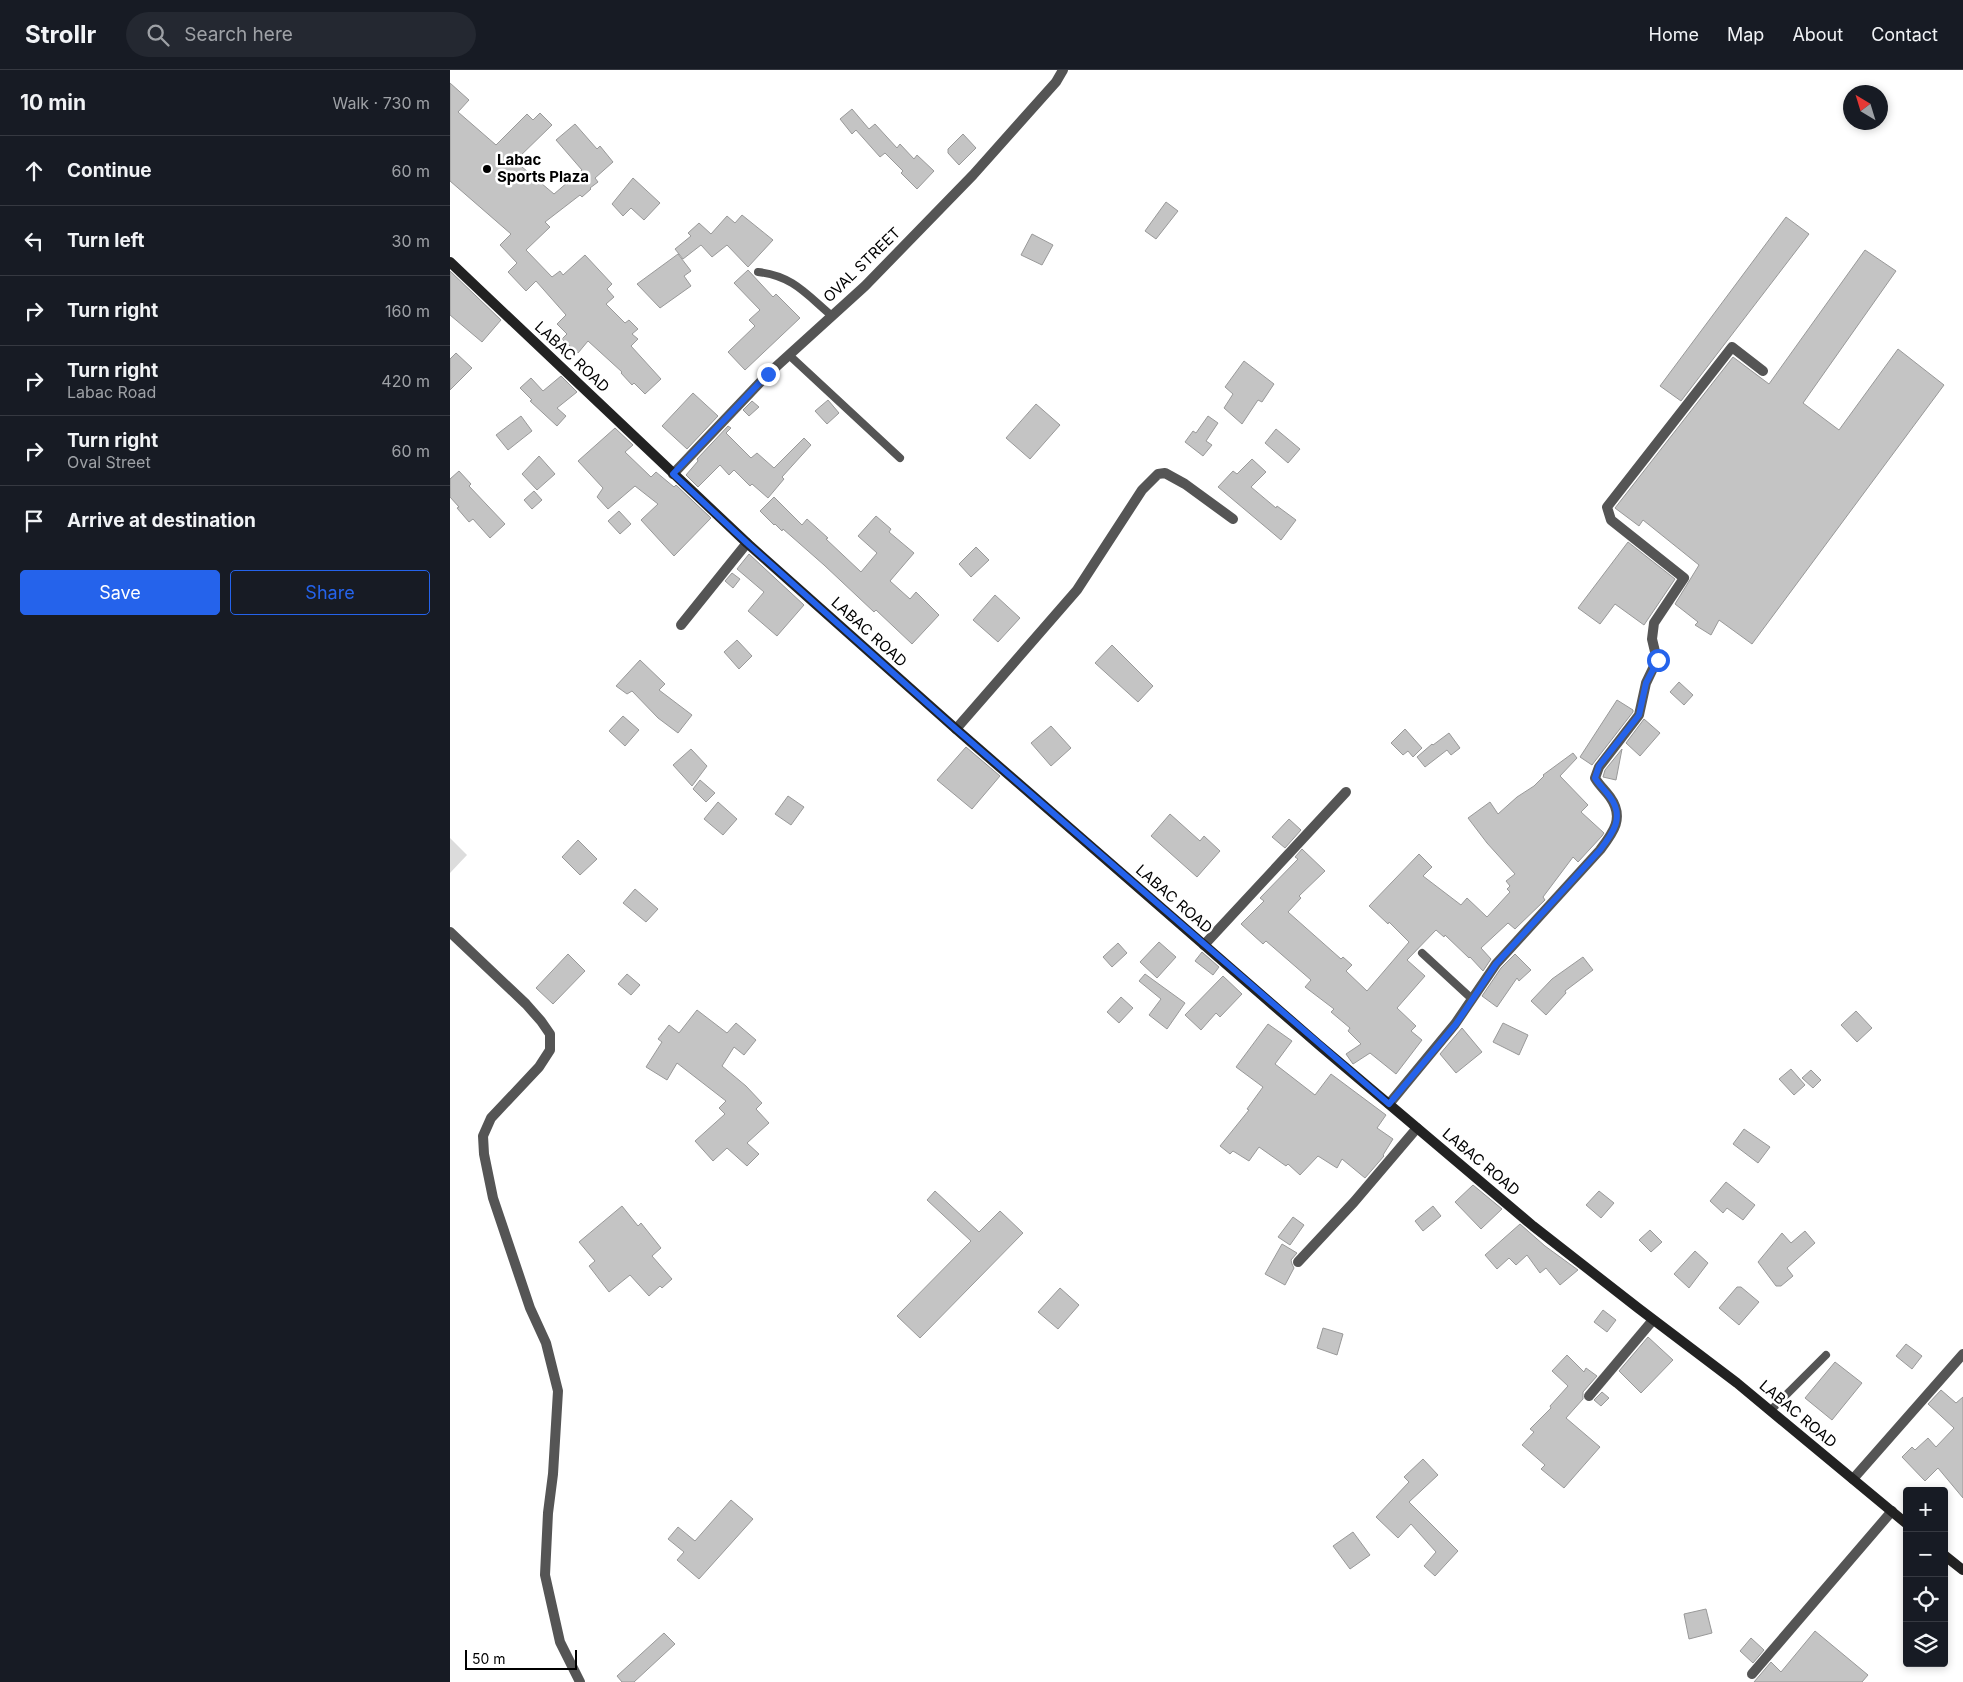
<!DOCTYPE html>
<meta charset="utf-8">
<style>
:root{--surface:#171b24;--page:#242831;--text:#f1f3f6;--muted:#9ea1a6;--line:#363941;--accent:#2563eb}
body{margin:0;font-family:Inter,sans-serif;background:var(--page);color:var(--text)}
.controls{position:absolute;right:15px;bottom:15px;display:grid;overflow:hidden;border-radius:5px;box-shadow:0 2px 8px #0003}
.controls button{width:45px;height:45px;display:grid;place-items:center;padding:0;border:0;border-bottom:1px solid var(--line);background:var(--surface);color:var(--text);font:25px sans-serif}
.compass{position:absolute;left:1393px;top:15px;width:45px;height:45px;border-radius:50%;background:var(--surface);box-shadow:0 2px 8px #0003;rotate:322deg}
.scale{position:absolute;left:15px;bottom:12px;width:112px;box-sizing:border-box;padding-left:5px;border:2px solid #000;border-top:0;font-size:14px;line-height:18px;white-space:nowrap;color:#000;-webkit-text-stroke:4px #fff;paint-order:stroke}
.stop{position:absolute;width:15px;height:15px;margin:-11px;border:4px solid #2563eb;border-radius:50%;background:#fff}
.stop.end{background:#2563eb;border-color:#fff;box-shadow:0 1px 5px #0008}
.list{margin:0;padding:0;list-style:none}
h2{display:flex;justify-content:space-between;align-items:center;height:65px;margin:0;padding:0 20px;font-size:21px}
h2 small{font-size:16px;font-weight:400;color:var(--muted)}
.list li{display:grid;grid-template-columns:32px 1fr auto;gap:15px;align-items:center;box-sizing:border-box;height:70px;padding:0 20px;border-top:1px solid var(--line)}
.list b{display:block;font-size:19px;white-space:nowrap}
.list p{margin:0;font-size:16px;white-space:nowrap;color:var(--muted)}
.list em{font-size:16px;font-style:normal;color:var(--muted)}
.actions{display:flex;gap:10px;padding:15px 20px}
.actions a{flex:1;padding:11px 0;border:1px solid var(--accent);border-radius:5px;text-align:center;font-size:18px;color:var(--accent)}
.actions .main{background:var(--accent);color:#fff}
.icon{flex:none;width:28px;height:28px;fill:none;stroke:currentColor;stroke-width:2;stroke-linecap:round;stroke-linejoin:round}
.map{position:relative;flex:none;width:1513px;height:1612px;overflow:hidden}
header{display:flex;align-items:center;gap:30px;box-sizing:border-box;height:70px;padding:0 25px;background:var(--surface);border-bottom:1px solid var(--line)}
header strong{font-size:24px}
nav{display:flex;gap:28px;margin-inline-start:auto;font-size:18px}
.search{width:350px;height:45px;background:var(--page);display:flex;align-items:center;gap:12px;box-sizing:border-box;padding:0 18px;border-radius:28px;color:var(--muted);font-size:19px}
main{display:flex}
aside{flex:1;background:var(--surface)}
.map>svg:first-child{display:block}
.green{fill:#dcdcdc}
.building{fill:#c4c4c4;stroke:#999}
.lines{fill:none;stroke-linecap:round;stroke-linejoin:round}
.lane{stroke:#555;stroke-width:8}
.street{stroke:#555;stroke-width:10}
.secondary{stroke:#222;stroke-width:10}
.route{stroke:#2563eb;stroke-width:6}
.poi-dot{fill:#000;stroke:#fff;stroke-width:2}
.labels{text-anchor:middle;stroke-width:5;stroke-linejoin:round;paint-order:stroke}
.poi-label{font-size:15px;font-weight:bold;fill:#000;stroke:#fff;text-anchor:start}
.street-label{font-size:15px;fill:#000;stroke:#fff}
</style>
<header>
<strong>Strollr</strong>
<div class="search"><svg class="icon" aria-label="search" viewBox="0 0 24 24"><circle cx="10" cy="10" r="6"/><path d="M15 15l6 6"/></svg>Search here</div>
<nav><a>Home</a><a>Map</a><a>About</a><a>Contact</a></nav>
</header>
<main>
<aside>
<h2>10 min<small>Walk · 730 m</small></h2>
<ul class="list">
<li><svg class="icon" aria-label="ahead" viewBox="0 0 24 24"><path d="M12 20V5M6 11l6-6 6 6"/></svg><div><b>Continue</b></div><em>60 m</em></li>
<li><svg class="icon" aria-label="left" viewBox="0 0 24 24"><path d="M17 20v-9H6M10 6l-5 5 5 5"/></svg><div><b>Turn left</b></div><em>30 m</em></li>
<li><svg class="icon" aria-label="right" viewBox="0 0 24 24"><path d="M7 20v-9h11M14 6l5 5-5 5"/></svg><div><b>Turn right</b></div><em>160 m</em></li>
<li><svg class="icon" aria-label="right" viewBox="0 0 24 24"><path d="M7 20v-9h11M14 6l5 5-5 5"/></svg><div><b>Turn right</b><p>Labac Road</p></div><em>420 m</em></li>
<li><svg class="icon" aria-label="right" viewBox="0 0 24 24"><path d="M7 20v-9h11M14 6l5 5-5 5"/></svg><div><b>Turn right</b><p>Oval Street</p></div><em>60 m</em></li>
<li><svg class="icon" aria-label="arrive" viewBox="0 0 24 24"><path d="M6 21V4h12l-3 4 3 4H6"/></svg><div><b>Arrive at destination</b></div></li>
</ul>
<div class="actions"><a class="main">Save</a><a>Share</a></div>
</aside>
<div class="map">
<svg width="1513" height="1612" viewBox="0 0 1513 1612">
<rect width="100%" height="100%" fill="#fff"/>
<path class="green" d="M0 768 17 785 0 803Z"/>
<g class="building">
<path d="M0 13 19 30 8 42 46 75 77 44 83 50 90 43 102 55 65 91 104 124 132 100 106 70 125 54 147 79 150 76 163 92 145 108 148 112 140 118 141 119 132 127 130 125 95 152 100 157 76 180 102 207 110 201 113 205 135 185 162 214 157 219 164 227 156 234 175 253 179 250 188 259 182 264 188 269 181 276 211 309 195 324 184 313 182 315 171 303 172 302 138 271 128 283 112 269 117 264 107 254 116 245 86 211 76 221 58 202 67 193 50 175 61 164 0 111Z"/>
<path d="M402 39 419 59 425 54 447 78 450 74 464 89 467 85 484 101 467 119 451 103 453 101 435 83 430 87 406 60 402 64 390 49Z"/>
<path d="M513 64 526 78 509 95 498 83V79Z"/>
<path d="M183 108 210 133 194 150 181 138 173 146 162 134Z"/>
<path d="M716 132 728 141 706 169 695 161Z"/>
<path d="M292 145 323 170 298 197 277 175 262 187 251 175 233 189 225 179 241 166 238 163 249 153 261 164 277 146 285 153Z"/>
<path d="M1336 147 1359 164 1231 331 1210 316Z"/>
<path d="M582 164 603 175 592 195 571 185Z"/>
<path d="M1415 180 1446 201 1353 333 1389 360 1448 279 1494 315 1302 574 1269 550 1261 565 1245 555 1248 552 1225 534 1249 495 1193 450 1189 456 1165 438 1283 287 1319 314Z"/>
<path d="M228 184 241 201 234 206 241 216 210 238 187 214Z"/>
<path d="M298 200 323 227 326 224 350 248 295 300 278 282 305 256 299 250 310 240 284 213Z"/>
<path d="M0 201 51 250 32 272 0 245Z"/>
<path d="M6 283 22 298 0 320V289Z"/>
<path d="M794 291 824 314 812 332 808 330 792 354 774 338 783 324 775 317Z"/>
<path d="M111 306 127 322 107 338 116 346 107 356 80 331 82 330 70 318 81 308 93 321Z"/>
<path d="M243 323 268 346 237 379 212 356Z"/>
<path d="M378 330 389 343 377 354 365 341Z"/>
<path d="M302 331 309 337 299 346 293 340Z"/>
<path d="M586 334 610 355 580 389 556 368Z"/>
<path d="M71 346 82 361 58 380 46 365Z"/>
<path d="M758 346 768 353 756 371 762 375 753 386 735 372 743 361 746 363Z"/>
<path d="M278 356 281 358 276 363 301 388 307 383 324 398 354 368 361 375 332 407 334 409 318 428 302 414 300 416 284 400 279 405 270 395 248 417 236 405 248 391 247 389Z"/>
<path d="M165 358 183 375 175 382 201 407 206 402 224 417 226 415 261 448 224 486 191 450 208 434 185 416 158 439 147 427 153 418 128 391Z"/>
<path d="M826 359 850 379 838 393 815 373Z"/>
<path d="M89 386 105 404 87 420 72 404Z"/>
<path d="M802 389 816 402 801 417 826 438 827 436 846 450 831 470 768 417 783 401 787 404Z"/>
<path d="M9 401 21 414 19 416 55 454 40 468 23 449 19 452 7 438 9 437 0 427V409Z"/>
<path d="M84 421 92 430 82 439 74 430Z"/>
<path d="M324 427 352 455 357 449 378 468 376 469 411 502 427 483 408 466 426 446 441 459 439 462 464 483 440 511 460 529 466 522 489 545 462 574 426 540 424 542 374 495 333 459 332 461 325 454 324 455 310 441Z"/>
<path d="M169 441 181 454 170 464 158 451Z"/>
<path d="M1178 472 1225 509 1194 555 1165 534 1150 554 1128 538Z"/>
<path d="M526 477 539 490 521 507 509 494Z"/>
<path d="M299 484 354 535 327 566 298 541 314 522 287 499Z"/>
<path d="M282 503 290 509 283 518 275 511Z"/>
<path d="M545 525 570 548 548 572 523 550Z"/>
<path d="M287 570 302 586 289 599 274 582Z"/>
<path d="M662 575 703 616 688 632 645 593Z"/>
<path d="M190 590 215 614 209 620 242 645 228 663 208 648 182 621 177 624 166 616Z"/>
<path d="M1229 612 1243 625 1234 635 1220 622Z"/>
<path d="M1167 630 1183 640V642L1142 695 1130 687Z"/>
<path d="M173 646 189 660 175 676 159 661Z"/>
<path d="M1194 649 1210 663 1190 686 1176 673Z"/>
<path d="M601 656 621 678 601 696 581 673Z"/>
<path d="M955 659 972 678 963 687 958 681 953 685 941 673Z"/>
<path d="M999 663 1010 678 1001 685 997 680 975 697 967 687 982 674 983 675Z"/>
<path d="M516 677 550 706 522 739 487 710Z"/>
<path d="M241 679 257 696 242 716 223 695Z"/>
<path d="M1172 679 1166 710 1153 707 1155 700Z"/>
<path d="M1123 683 1127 688 1110 706 1138 735 1131 742 1154 763 1152 766 1128 792 1123 787 1093 827 1095 830 1065 859 1058 853 1031 878 1041 889 1033 901 1020 887 1019 888 995 865 994 867 986 860 957 890 975 906 947 938 966 956 961 961 972 970 946 1004 920 983 903 994 896 984 911 974 898 961 900 958 881 942 884 939 855 917 861 910 816 871 813 874 791 854 814 831 810 828 848 789 845 787 852 779 875 801 849 826 851 828 838 842 891 889 893 887 902 895 896 901 917 921 959 872 939 852 938 854 919 836 969 784 982 797 973 806 1011 835 1017 828 1037 847 1060 822 1057 819 1060 816 1056 811 1065 804 1037 773 1018 748 1040 732 1048 744 1067 727 1084 716 1094 706 1093 705Z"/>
<path d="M250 710 265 723 256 732 243 719Z"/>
<path d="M338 726 354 737 341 755 325 744Z"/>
<path d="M268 732 287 749 273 765 254 749Z"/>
<path d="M720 744 750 771 754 766 770 781 747 807 701 766Z"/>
<path d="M839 749 851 760 835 778 822 767Z"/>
<path d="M128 770 147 789 130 805 112 787Z"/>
<path d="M185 819 208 839 196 852 173 833Z"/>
<path d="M709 872 726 887 707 908 690 892Z"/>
<path d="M668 873 677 883 662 897 653 887Z"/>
<path d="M752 882 769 897 763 905 745 891Z"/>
<path d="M118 884 135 901 103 934 86 918Z"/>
<path d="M1065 884 1081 900 1069 911 1067 908 1047 937 1032 926 1051 898Z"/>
<path d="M1133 887 1143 900 1115 921 1116 923 1096 945 1081 931 1102 909Z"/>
<path d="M177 904 190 915 181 925 168 914Z"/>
<path d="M695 904 735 933 717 959 699 945 711 929 689 911Z"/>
<path d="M773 906 792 924 770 947 766 943 751 960 735 945Z"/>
<path d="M671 927 683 938 669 953 657 942Z"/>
<path d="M247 940 277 963 286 953 306 970 294 985 284 977 272 996 296 1016 312 1033 306 1039 319 1053 297 1073 309 1084 297 1096 277 1078 263 1091 245 1071 275 1044 269 1038 276 1031 227 993 217 1010 196 997 212 972 208 969 219 955 229 963Z"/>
<path d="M1406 941 1422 958 1407 972 1391 955Z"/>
<path d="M1053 953 1078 965 1069 985 1043 972Z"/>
<path d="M818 954 842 971 825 994 865 1025 881 1004 936 1045 927 1058 943 1069 933 1085 934 1086 915 1108 892 1089 887 1098 868 1086 850 1105 838 1094 836 1096 809 1077 799 1091 783 1081 780 1084 770 1076 799 1040 797 1039 813 1017 786 997Z"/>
<path d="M1012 958 1032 982 1006 1003 990 984Z"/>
<path d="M1341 999 1355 1015 1344 1025 1329 1009Z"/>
<path d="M1361 1000 1371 1010 1363 1018 1352 1008Z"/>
<path d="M1294 1059 1320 1077 1308 1093 1283 1074Z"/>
<path d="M1276 1112 1305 1135 1293 1150 1277 1138 1273 1143 1260 1131Z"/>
<path d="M1023 1115 1052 1139 1031 1159 1005 1132Z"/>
<path d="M485 1121 529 1162 550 1141 573 1163 470 1268 447 1246 521 1171 477 1130Z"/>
<path d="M1149 1121 1164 1133 1151 1148 1136 1135Z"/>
<path d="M172 1136 188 1156 191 1153 211 1178 202 1186 222 1209 212 1218 210 1216 199 1226 180 1205 159 1222 139 1196 145 1191 129 1172Z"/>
<path d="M983 1136 991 1146 973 1161 965 1151Z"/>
<path d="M843 1147 854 1155 840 1175 828 1167Z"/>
<path d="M1070 1154 1095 1176 1128 1200 1110 1215 1096 1198 1090 1203 1077 1185 1066 1195 1059 1188 1047 1199 1035 1185Z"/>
<path d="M1200 1160 1212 1172 1201 1182 1189 1170Z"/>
<path d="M1355 1161 1365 1173 1337 1198 1343 1206 1331 1216H1326L1308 1192 1332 1163 1341 1173Z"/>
<path d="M832 1174 847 1183 841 1190 842 1194 844 1198 835 1215 815 1204Z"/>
<path d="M1245 1181 1258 1193 1239 1218 1224 1204Z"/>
<path d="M1287 1217H1291L1309 1232 1289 1255 1269 1238Z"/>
<path d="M610 1218 629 1235 608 1259 588 1242Z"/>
<path d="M1153 1240 1166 1250 1157 1262 1144 1252Z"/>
<path d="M873 1258 893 1264 887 1285 867 1278Z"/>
<path d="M1198 1267 1223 1290 1191 1323 1169 1301Z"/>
<path d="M1456 1274 1472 1286 1462 1299 1446 1286Z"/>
<path d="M1117 1285 1134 1302 1136 1298 1147 1306 1133 1322V1329L1116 1348 1150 1377 1114 1418 1091 1399 1095 1395 1072 1375 1084 1362 1080 1359 1101 1338 1100 1336 1118 1316 1102 1301Z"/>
<path d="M1385 1292 1412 1313 1382 1350 1355 1328Z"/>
<path d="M1491 1320 1506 1333 1513 1327V1428L1488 1398 1475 1411 1452 1387 1462 1377 1465 1380 1478 1368 1486 1377 1504 1358 1478 1334Z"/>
<path d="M1152 1322 1159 1328 1151 1336 1144 1330Z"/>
<path d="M973 1389 988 1405 959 1432 1008 1481 985 1506 974 1496 986 1482 961 1454 948 1468 926 1447 959 1412 954 1407Z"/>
<path d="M281 1430 303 1449 249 1509 227 1490 234 1482 218 1469 228 1457 245 1471Z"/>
<path d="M903 1462 920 1485 900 1499 883 1476Z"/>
<path d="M1256 1539 1262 1563 1239 1569 1234 1544Z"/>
<path d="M1365 1561 1418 1605 1412 1612H1304L1321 1592 1331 1602Z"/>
<path d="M214 1563 225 1574 184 1612H172L167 1606Z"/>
<path d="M1301 1568 1314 1580 1303 1593 1290 1581Z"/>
</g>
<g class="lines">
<g class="lane">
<path d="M308 202C343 206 356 224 382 246"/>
<path d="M339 285 450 388"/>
<path d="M972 883 1022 929"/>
<path d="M1320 1341 1376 1285"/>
</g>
<g class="street">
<path d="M223 404 318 304 415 216 523 105 606 12 613 0"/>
<path d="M231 555 297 473"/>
<path d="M506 659 627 520 692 420 708 404 715 403 735 414 783 449"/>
<path d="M0 862 76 934 91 951 100 964V980L89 997 41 1048 33 1066 34 1084 43 1128 80 1238 96 1273 108 1321 103 1404 98 1443 95 1505 110 1572 130 1612"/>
<path d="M754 875 896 722"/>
<path d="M939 1034 1005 954 1046 894 1150 780C1163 763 1175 748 1160 727 1155 720 1149 715 1145 708L1149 697 1189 645 1196 613 1207 590 1202 569 1204 553 1234 508 1161 450 1157 437 1282 277 1313 301"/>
<path d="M848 1192 904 1132 967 1058"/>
<path d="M1139 1326 1203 1250"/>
<path d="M1403 1409 1513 1284"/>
<path d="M1302 1604 1442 1441"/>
</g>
<g class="secondary">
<path d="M0 192 297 473 506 659 869 975 1083 1156 1188 1238 1287 1313 1457 1454"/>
<path d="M1494 1485 1513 1500"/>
</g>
</g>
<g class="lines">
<path class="route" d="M318 304 223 404 297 473 506 659 939 1034 1006 954 1046 894 1150 780C1163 763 1175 747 1160 727 1155 720 1149 715 1145 708L1149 696 1189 645 1196 613 1208 590"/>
</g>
<circle class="poi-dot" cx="37" cy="99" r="5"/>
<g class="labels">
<g class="poi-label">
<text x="47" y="95">Labac<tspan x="47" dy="17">Sports Plaza</tspan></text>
</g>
<g class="street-label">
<text transform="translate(412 195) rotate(-44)" y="5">OVAL STREET</text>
<text transform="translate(122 287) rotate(43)" y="5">LABAC ROAD</text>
<text transform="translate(419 562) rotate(42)" y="5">LABAC ROAD</text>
<text transform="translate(724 829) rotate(41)" y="5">LABAC ROAD</text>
<text transform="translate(1031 1092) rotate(40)" y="5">LABAC ROAD</text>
<text transform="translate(1348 1344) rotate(40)" y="5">LABAC ROAD</text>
</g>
</g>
</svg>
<div class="controls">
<button>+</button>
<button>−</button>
<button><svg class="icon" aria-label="locate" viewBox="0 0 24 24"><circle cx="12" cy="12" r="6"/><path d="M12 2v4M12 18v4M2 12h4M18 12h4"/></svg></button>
<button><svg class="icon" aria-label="layers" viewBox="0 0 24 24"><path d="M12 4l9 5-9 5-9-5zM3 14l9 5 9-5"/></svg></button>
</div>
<svg class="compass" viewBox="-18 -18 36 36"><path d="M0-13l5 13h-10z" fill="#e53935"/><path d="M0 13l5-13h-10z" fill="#9ea1a6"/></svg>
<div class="scale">50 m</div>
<div class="stop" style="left:1208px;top:590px"></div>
<div class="stop end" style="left:318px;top:304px"></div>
</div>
</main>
